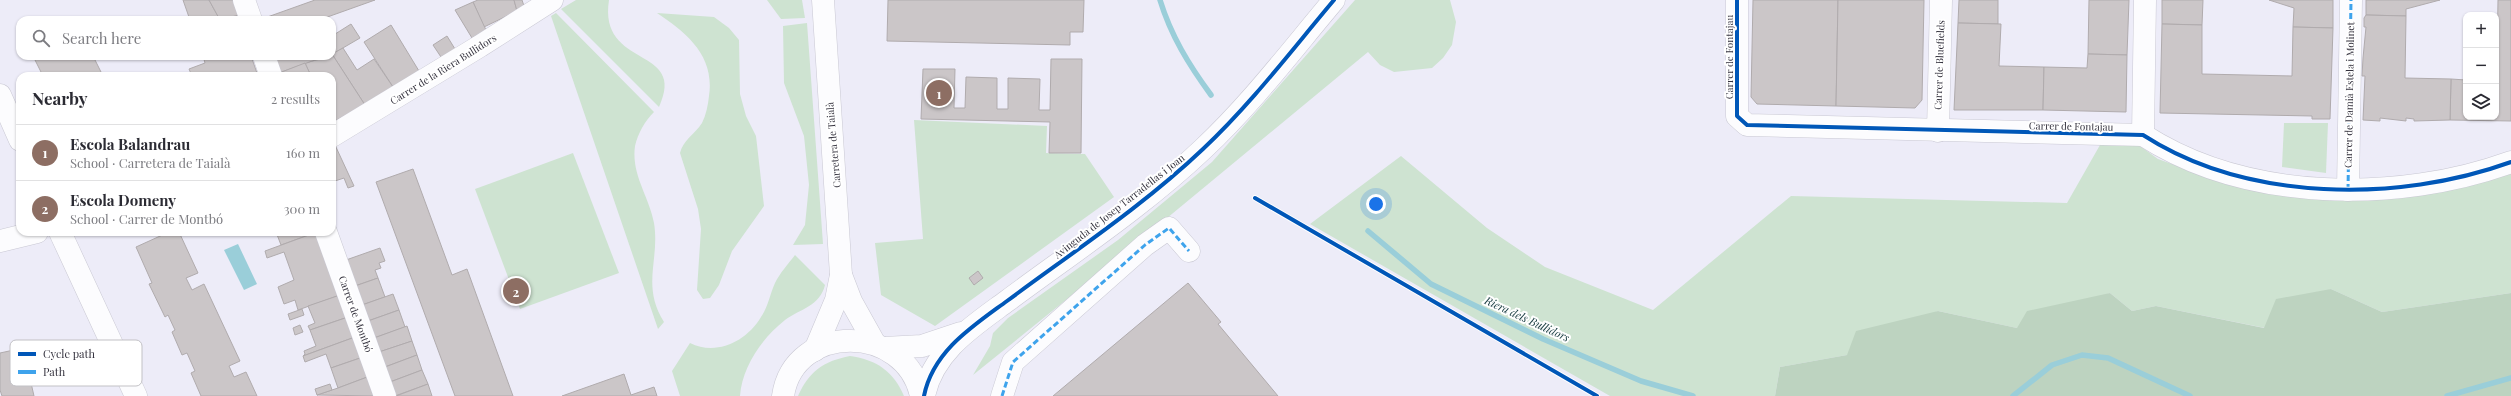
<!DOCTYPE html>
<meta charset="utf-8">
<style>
:root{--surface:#fff;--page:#f7f7f7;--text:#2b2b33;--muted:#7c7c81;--line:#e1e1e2;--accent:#0b8043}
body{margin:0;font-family:"Playfair Display",serif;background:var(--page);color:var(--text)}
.controls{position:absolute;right:12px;top:12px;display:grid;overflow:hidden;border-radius:8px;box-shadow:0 1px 3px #0004}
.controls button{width:36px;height:36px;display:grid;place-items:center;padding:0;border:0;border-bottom:1px solid var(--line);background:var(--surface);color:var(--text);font:20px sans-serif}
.you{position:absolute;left:1376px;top:204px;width:14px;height:14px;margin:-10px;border:3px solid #fff;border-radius:50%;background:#1a73e8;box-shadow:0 0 0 6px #1a73e833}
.badge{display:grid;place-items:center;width:26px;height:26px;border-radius:50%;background:var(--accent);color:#fff;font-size:13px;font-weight:700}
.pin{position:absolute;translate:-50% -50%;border:2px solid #fff;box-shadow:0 1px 4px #0006}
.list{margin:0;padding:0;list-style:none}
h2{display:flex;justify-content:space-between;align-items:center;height:52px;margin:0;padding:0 16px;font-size:17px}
h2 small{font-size:13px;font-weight:400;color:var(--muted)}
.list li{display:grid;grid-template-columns:26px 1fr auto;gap:12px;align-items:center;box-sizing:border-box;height:56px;padding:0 16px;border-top:1px solid var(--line)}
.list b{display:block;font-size:15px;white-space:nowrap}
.list p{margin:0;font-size:13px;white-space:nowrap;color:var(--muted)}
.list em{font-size:13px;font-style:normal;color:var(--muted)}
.icon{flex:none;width:22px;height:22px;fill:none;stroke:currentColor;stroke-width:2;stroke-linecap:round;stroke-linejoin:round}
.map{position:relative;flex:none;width:2511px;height:396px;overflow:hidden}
.search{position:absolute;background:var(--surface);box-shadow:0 1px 3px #0004;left:16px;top:16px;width:320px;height:44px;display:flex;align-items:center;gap:10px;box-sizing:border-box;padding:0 14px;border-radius:12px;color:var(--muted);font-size:15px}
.panel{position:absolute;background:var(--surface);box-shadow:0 1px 3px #0004;left:16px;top:72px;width:320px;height:164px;border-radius:12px}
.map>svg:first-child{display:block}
.green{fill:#cee3d1}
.forest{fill:#bdd3c0}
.water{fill:#9aced9}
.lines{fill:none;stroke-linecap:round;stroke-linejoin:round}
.stream{stroke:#9aced9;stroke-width:5.5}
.building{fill:#cbc6c8;stroke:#b0abad}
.minor-casing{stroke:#c9c8d3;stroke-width:23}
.minor{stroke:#fcfcfe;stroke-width:22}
.quiet{stroke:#3ea3ec;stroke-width:3;stroke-dasharray:6 3;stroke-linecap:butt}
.cycleway-casing{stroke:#fff;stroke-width:6}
.cycleway{stroke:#0057b8;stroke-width:4}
.labels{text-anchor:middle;stroke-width:4;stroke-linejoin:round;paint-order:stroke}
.street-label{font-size:10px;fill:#33313d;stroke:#fff}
.water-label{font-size:11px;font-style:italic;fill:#173b40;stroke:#fff}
.key{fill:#fff;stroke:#c2c1c5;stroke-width:1}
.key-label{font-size:11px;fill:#33313d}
</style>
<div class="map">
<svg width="2511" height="396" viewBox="0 0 2511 396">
<rect width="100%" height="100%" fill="#edecf8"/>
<g class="green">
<path d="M576 0H609C598 70 688 45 659 107L561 9Z"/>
<path d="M767 0H802L805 18 781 19Z"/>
<path d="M1355 0H1450L1456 22 1452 45 1443 58 1432 68 1394 72 1380 65 1368 52 1155 228 973 375 990 346 993 333 1008 318 1118 240 1212 162Z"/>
<path d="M556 13 654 112C645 121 638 133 635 146 631 175 649 196 654 223 660 260 641 285 664 322L658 329 551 16Z"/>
<path d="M657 13 714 17 729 28 739 40 740 94 746 116 756 136 764 206 732 251 719 285 710 298 703 299 697 290 701 229 698 209 680 153C683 140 695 134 702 123 706 115 708 105 709 96 715 56 687 33 657 13Z"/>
<path d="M807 23 823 244 793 245 805 225 809 185 804 136 784 83 783 26Z"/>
<path d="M914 120 1047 126 1046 153 1085 154 1114 197 935 326 881 295 875 243 923 239Z"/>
<path d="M2284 123H2328L2326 173 2282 167Z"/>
<path d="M2100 145 2140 146 2158 159 2194 172 2316 199 2358 201 2402 198 2477 184 2511 172V293L2382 312 2331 289 2265 328 2156 306 2132 311 2110 293 2017 328 1938 311 1847 355 1780 367 1775 396H1610L1310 224 1401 156 1487 228 1545 267 1653 310 1791 196 2067 203Z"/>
<path d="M573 153 619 273 520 309 475 189Z"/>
<path d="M795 255 825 285C820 306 800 309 785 320 762 338 742 367 740 396H680L672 371 690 343C716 356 746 342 761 317 768 307 770 294 775 283 780 273 788 264 795 255Z"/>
<path d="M850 356C877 360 893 371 904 396H798C809 371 824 361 850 356Z"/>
</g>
<path class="forest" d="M2331 289 2382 312 2511 293V396H1775L1780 367 1847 355 1856 331 1938 311 2017 328 2027 311 2110 293 2132 311 2156 306 2264 328 2276 299Z"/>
<path class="water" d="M238 244 257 284 244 290 224 250Z"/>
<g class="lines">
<g class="stream">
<path d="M1160 0C1171 36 1189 65 1211 95"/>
<path d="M1368 231 1431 284 1543 339 1641 381 1693 396"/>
<path d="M2013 396 2052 365 2082 355 2108 358 2190 396"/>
<path d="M2447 396 2511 378"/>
</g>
</g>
<g class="building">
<path d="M183 0H209L220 20H190Z"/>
<path d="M209 0H233L239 15 220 20Z"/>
<path d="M315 0H375L319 20H259Z"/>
<path d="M478 0H514L517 11 484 27 473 2Z"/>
<path d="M514 0H522L524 6 517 11Z"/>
<path d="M888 0H1084L1083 32H1070V45L887 41Z"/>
<path d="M1753 0H1838L1836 106 1757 104 1751 97Z"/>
<path d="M1838 0H1924L1922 100 1915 108 1836 106Z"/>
<path d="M1959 0H1998V24L1958 23Z"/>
<path d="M2089 0H2129L2127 55 2088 54Z"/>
<path d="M2162 0H2203L2202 25 2162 24Z"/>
<path d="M2269 0H2333V28L2293 27 2294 8Z"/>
<path d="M2366 0H2440L2406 9V16L2366 15Z"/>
<path d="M2498 0H2511V121L2450 120 2451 79 2466 80V117H2496Z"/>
<path d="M473 2 486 30 472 38 455 10Z"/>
<path d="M2366 15 2406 16 2405 78 2451 79 2450 120 2414 121V119L2406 118V121L2380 118V121L2363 120 2365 76H2362L2363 58 2366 27H2364V18Z"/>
<path d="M237 16 238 20H226Z"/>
<path d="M1958 23 2001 24 1999 66 2044 67 2043 110H1954Z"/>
<path d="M351 24 360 38 336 52 332 45V36Z"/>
<path d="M2162 24 2202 25V74L2292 76 2293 27 2333 28 2330 119H2312V116L2160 113Z"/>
<path d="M391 25 419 71 393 87 364 42Z"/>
<path d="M447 36 455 49 441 57 433 45Z"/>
<path d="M343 48 357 70 374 59 393 87 365 105 332 54Z"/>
<path d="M332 54 365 105 333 122 332 76H311L305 63 332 56Z"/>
<path d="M2088 54 2127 55 2126 112 2043 110 2044 67 2087 68Z"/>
<path d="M44 56H93L103 76H43L35 60Z"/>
<path d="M203 56H251L258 76H192L189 69 205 63Z"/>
<path d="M287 56H326L279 73 274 61Z"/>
<path d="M1051 59H1082L1081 153H1049L1050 122 921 119 923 69H955L954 108H965L966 77 997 78V109H1008V78L1040 79 1039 110H1050Z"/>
<path d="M305 63 311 76H279V73Z"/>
<path d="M335 145 354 186 348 188 344 178 332 182V147Z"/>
<path d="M413 169 452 275 467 269 513 396H455L376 182Z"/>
<path d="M169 232H179L198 273 186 278 192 290 204 284 240 361 229 366 234 377 246 372 257 396H201L191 373 195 371 187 353 182 355 172 332 175 330 168 315 165 317 149 284 152 283 136 247Z"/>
<path d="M276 232H317L281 245Z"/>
<path d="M317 232 340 295 298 310 295 300 284 304 278 287 294 280 284 252 267 258 265 251Z"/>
<path d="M380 248 385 261 379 263 381 268 375 270 378 278 355 286 346 260Z"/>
<path d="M978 271 983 278 974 285 969 278Z"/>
<path d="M378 278 385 297 362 305 355 286Z"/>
<path d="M1188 283 1221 322 1218 324 1278 396H1053Z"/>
<path d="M393 294 399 310 368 321 362 305Z"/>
<path d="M340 295 348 317 310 330 308 326 315 323 308 306Z"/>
<path d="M302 309 304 315 290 320 288 314Z"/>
<path d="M399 310 405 327 374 338 368 321Z"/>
<path d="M348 317 355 337 303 356 305 354 304 351 316 346 310 330Z"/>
<path d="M300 325 303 332 295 335 293 328Z"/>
<path d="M407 326 412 341 379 352 374 338Z"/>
<path d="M355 337 363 357 331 368 326 354 305 362 303 356Z"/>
<path d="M412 341 417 355 385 367 379 352Z"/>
<path d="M23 348 34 396H2L0 390V353Z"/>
<path d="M417 355 422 370 390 382 385 367Z"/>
<path d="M363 357 370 376 338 388 331 368Z"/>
<path d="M422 370 428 384 395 396 390 382Z"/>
<path d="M624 374 631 395 654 387 657 396H562Z"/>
<path d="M370 376 377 396 317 395 338 388Z"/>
<path d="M330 384 332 390 317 395 315 389Z"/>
<path d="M428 384 432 396H396Z"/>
</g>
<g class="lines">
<g class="minor-casing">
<g id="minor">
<path d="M244 0 251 20"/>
<path d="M1737 0V116L1747 125 2143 135C2247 202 2398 203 2511 162"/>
<path d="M264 56 271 76"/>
<path d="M0 95 20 140"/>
<path d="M1938 131 1941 0"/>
<path d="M2143 135 2145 0"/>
<path d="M332 136 480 46 552 0"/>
<path d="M2348 190 2351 0"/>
<path d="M60 232 136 396"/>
<path d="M326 232 385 396"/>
<path d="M0 241 37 232"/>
<path d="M841 275 851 301 875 344"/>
<path d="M884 348 922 346 961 333"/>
<path d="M815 350 836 300 841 275 823 0"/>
<path d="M783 396C794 322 906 323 921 396"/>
<path d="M924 396C933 351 973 326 1007 301 1073 252 1143 206 1203 149 1251 104 1291 51 1334 0"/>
<path d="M1002 396 1013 362 1145 245 1169 228 1189 251"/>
</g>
</g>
<use href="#minor" class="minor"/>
<g class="quiet">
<path d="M2348 190 2351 0"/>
<path d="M1002 396 1013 362 1145 245 1169 228 1189 251"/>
</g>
<g class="cycleway-casing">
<g id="cycleway">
<path d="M1737 0V116L1747 125 2143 135C2247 202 2398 203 2511 162"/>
<path d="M1255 198 1597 396"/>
<path d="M924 396C933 351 973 326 1007 301 1073 252 1143 206 1203 149 1251 104 1291 51 1334 0"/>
</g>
</g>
<use href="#cycleway" class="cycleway"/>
</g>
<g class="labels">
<g class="street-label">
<text transform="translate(1729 57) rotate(-90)" y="4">Carrer de Fontajau</text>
<text transform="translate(1939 65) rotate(-88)" y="4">Carrer de Bluefields</text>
<text transform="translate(443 69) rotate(-32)" y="4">Carrer de la Riera Bullidors</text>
<text transform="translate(2349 95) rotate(-89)" y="4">Carrer de Damià Estela i Molinet</text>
<text transform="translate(2071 126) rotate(1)" y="4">Carrer de Fontajau</text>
<text transform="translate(833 145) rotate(-95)" y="4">Carretera de Taialà</text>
<text transform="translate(1119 206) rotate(-38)" y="4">Avinguda de Josep Tarradellas i Joan</text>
<text transform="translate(356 314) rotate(70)" y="4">Carrer de Montbó</text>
</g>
<g class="water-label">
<text transform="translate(1527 319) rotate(25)" y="4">Riera dels Bullidors</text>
</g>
</g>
<rect x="10" y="340" width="132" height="46" rx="6" class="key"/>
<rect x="18" y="352" width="18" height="4" fill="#0057b8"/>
<rect x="18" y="370" width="18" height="4" fill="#3ea3ec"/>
<g class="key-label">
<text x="43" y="358">Cycle path</text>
<text x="43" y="376">Path</text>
</g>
</svg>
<div class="controls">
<button>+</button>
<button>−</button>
<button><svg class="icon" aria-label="layers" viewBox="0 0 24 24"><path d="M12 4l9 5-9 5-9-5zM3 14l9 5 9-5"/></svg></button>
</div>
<div class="you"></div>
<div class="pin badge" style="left:939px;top:93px;background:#8d6e63">1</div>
<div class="pin badge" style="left:516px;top:291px;background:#8d6e63">2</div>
<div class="search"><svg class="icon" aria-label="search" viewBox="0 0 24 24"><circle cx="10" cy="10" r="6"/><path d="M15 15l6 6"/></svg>Search here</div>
<section class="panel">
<h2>Nearby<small>2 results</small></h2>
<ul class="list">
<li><span class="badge" style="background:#8d6e63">1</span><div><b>Escola Balandrau</b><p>School · Carretera de Taialà</p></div><em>160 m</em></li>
<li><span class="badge" style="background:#8d6e63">2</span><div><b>Escola Domeny</b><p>School · Carrer de Montbó</p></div><em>300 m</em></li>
</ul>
</section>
</div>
